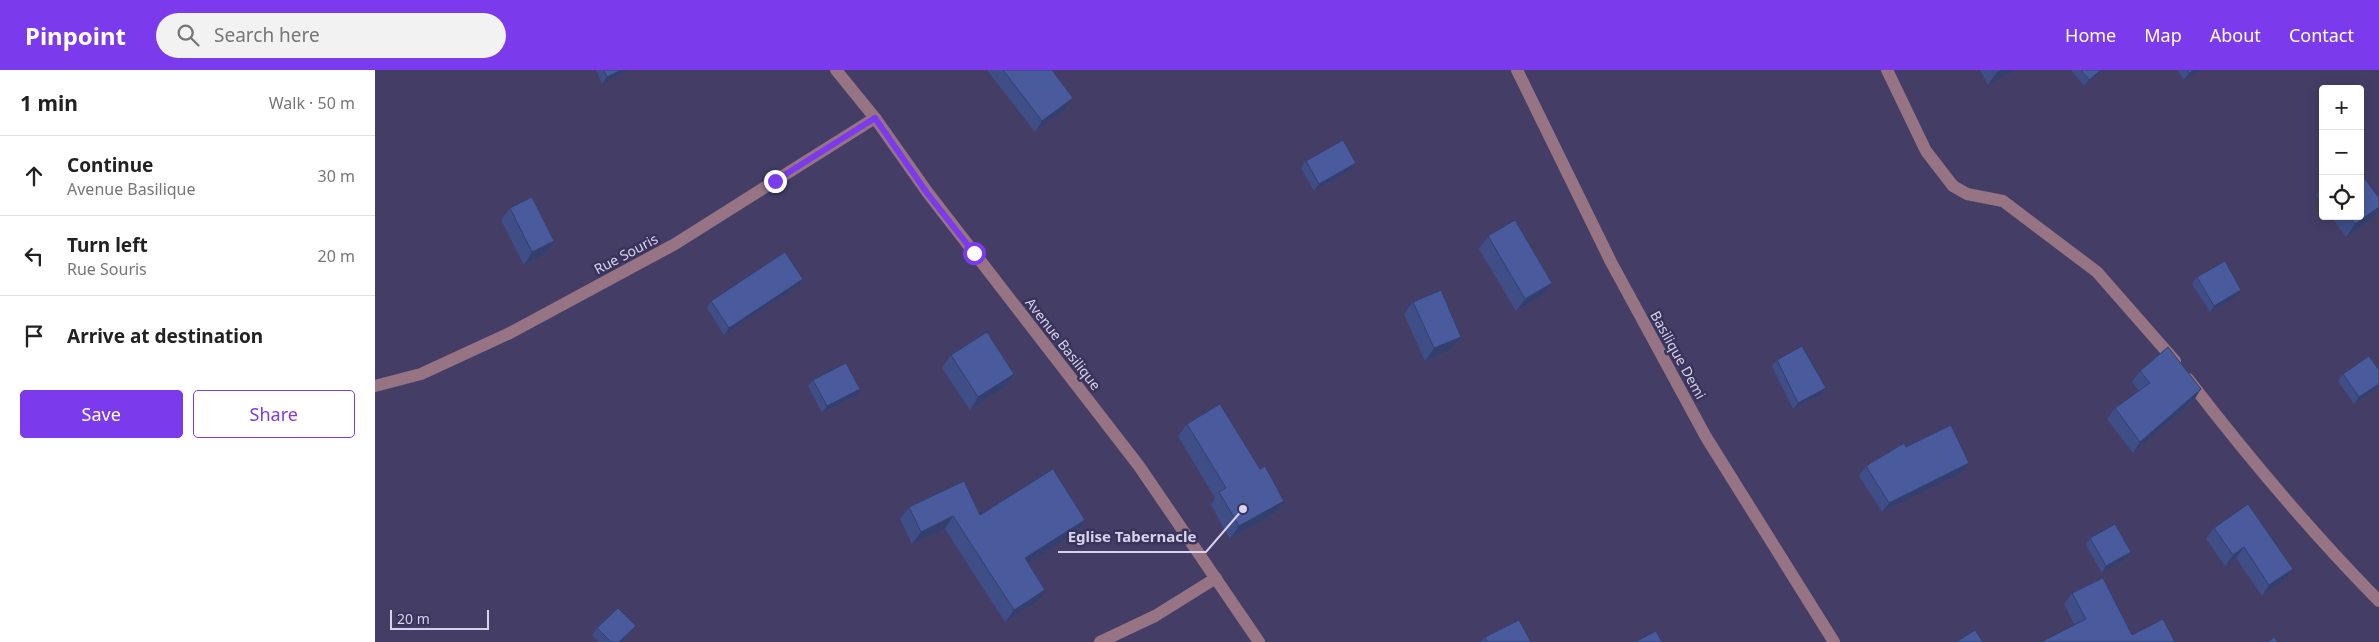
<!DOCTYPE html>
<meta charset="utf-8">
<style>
:root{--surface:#fff;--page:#f2f2f2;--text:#222;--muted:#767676;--line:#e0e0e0;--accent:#7c3aed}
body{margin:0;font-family:"Noto Sans",sans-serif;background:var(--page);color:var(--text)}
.controls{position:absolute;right:15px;top:15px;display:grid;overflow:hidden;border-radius:5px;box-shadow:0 2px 12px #0003}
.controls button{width:45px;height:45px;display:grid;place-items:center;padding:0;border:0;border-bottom:1px solid var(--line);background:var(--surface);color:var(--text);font:25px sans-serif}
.scale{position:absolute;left:15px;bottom:12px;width:99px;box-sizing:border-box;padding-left:5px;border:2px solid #d6d3ec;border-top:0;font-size:14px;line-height:18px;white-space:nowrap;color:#d6d3ec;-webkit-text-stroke:4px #3a335b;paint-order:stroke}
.stop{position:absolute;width:15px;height:15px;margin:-11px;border:4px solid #7c3aed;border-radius:50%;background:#fff}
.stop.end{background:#7c3aed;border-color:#fff;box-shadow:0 1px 5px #0008}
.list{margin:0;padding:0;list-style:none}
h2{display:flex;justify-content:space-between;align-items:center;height:65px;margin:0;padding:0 20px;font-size:21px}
h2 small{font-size:16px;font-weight:400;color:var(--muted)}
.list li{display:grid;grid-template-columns:32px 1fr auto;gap:15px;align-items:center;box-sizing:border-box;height:80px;padding:0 20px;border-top:1px solid var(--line)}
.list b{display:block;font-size:19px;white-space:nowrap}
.list p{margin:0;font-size:16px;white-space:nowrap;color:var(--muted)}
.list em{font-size:16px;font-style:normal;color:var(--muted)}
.actions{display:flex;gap:10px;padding:15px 20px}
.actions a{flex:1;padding:11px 0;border:1px solid var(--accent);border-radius:5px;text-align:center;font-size:18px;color:var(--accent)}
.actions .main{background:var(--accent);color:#fff}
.icon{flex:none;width:28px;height:28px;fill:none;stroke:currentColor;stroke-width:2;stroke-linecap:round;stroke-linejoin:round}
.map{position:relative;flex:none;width:2004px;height:572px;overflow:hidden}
header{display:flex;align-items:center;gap:30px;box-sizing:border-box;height:70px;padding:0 25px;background:var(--accent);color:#fff}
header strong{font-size:24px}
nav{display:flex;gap:28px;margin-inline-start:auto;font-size:18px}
.search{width:350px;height:45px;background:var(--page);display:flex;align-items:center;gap:12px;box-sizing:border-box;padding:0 18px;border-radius:28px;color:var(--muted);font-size:19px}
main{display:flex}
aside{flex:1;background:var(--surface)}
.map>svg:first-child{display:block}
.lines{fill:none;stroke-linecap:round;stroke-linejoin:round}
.minor{stroke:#977483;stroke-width:12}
.wall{fill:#3f4e87}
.shaded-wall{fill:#33406e}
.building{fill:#495b9d;stroke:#33406e}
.route{stroke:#7c3aed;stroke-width:6}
.labels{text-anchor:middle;stroke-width:5;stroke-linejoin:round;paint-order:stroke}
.street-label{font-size:14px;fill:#d6d3ec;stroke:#3a335b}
.leader{fill:none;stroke:#d6d3ec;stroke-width:2}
.callout-dot{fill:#d6d3ec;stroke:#3a335b;stroke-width:2}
.callout-label{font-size:15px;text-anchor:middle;font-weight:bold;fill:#d6d3ec;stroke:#3a335b;stroke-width:5;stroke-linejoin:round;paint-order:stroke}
</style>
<header>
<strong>Pinpoint</strong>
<div class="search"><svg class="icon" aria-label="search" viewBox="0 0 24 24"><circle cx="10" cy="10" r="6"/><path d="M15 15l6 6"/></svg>Search here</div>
<nav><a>Home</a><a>Map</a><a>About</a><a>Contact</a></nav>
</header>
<main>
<aside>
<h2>1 min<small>Walk · 50 m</small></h2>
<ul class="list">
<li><svg class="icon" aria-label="ahead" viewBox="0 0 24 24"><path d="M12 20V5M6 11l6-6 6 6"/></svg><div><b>Continue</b><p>Avenue Basilique</p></div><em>30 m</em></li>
<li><svg class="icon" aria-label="left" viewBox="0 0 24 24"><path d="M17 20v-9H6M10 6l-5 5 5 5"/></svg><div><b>Turn left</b><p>Rue Souris</p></div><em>20 m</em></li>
<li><svg class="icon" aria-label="arrive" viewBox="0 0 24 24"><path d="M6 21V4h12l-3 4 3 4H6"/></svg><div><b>Arrive at destination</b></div></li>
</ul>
<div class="actions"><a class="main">Save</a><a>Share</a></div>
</aside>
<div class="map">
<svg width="2004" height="572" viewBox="0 0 2004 572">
<rect width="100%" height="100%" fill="#443e66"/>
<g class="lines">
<g class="minor">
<path d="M461 0 500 48 553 123 764 396 884 572"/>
<path d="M1142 0 1236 192 1331 367 1459 572"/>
<path d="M1512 0 1551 81 1578 116 1592 124 1628 131 1722 202 1800 291"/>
<path d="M1813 309C1873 387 1935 461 2004 531"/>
<path d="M0 316 46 304 135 263 300 174 500 48"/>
<path d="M725 572 780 546 841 508"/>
</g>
</g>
<g class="wall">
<path d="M221 0H254L227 14Z"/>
<path d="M612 0H677L698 28 691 39 660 62Z"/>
<path d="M1605 0H1641L1613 15Z"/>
<path d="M1696 0H1729L1709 16Z"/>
<path d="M1803 0H1826L1809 10Z"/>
<path d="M931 91 977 99 939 121 926 98Z"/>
<path d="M1948 115V135L1941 125Z"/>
<path d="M2004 128V140L2000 146 1971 167 1956 146H1985Z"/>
<path d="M135 138 179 171 171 184 149 195 126 150Z"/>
<path d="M1113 166 1168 225 1141 241 1104 179Z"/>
<path d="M1822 207 1862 226 1835 242 1817 214Z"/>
<path d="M423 216 349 265 332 238 336 231Z"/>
<path d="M1038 232 1086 267 1077 279 1050 291 1029 244Z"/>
<path d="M576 285 639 304 630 317 595 340 567 298Z"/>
<path d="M1402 290 1451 318 1446 325 1418 339 1397 296Z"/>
<path d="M2004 300V317L1979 334 1963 311 1968 304Z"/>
<path d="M1765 301 1819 330 1758 383 1732 349 1740 338 1764 321 1757 312Z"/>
<path d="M438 310 481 326 447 343 433 316Z"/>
<path d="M812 354 885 399 900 443 855 469 836 435 840 428 803 366Z"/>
<path d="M1531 377 1587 403 1507 442 1484 406 1491 396Z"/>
<path d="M534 437 605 445 702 462 653 493 662 532 630 552 570 459 537 474 525 449Z"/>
<path d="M1839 458 1918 499 1910 510 1887 526 1861 488 1850 496 1831 469Z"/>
<path d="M1715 468 1756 482 1751 489 1727 503 1711 475Z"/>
<path d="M1697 523 1757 565 1700 555 1689 534Z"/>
<path d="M222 558 256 562 246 572H224L217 565Z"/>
<path d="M1110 567 1156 572H1106Z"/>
</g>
<g class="shaded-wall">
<path d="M246 0H254L227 14 232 7Z"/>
<path d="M1626 0H1641L1613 15 1622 2Z"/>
<path d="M1726 0H1729L1709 16 1714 10Z"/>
<path d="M1819 0H1826L1809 10 1814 3Z"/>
<path d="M698 28 691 39 660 62 667 51Z"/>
<path d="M981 93 977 99 939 121 944 114Z"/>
<path d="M2004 137V140L2000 146 1971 167 1980 154Z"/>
<path d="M179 171 171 184 149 195 157 182Z"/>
<path d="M428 209 423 216 349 265 354 258Z"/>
<path d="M1177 213 1168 225 1141 241 1150 229Z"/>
<path d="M1866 220 1862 226 1835 242 1839 236Z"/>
<path d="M1086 267 1077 279 1050 291 1059 278Z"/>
<path d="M639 304 630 317 595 340 603 327Z"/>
<path d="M2004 314V317L1979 334 1984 327Z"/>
<path d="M1451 318 1446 325 1418 339 1423 333Z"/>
<path d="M485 319 481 326 447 343 452 336Z"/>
<path d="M1826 319 1819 330 1758 383 1765 372Z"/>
<path d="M1594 393 1587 403 1507 442 1514 433Z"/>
<path d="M909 431 900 443 855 469 864 456Z"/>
<path d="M578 446 570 459 537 474 546 462Z"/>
<path d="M710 450 702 462 641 501 650 488Z"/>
<path d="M1869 477 1861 488 1850 496 1858 485Z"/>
<path d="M1756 482 1751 489 1727 503 1731 496Z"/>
<path d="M1918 499 1910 510 1887 526 1894 515Z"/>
<path d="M670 520 662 532 630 552 639 540Z"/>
<path d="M261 556 256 562 246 572H244Z"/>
</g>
<g class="building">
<path d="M229 0H246L232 7Z"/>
<path d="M628 0H677L698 28 667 51Z"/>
<path d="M1706 0H1726L1714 10Z"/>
<path d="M1812 0H1819L1814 3Z"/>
<path d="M968 70 981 93 944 114 931 91Z"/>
<path d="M1985 102 2004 128V137L1980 154 1974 146H1985Z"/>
<path d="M157 127 179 171 157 182 135 138Z"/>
<path d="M1140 150 1177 213 1150 229 1113 166Z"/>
<path d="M410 182 428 209 354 258 336 231Z"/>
<path d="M1850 191 1866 220 1839 236 1822 207Z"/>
<path d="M1066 220 1086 267 1059 278 1038 232Z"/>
<path d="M612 262 639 304 603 327 576 285Z"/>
<path d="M1427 276 1451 318 1423 333 1402 290Z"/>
<path d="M1793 277 1826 319 1765 372 1740 338 1775 313 1765 301Z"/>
<path d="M1994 286 2004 300V314L1984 327 1968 304Z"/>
<path d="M471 293 485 319 452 336 438 310Z"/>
<path d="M845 334 885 399 890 396 909 431 864 456 844 422 851 418 812 354Z"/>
<path d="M1576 355 1594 393 1514 433 1491 396 1529 373 1531 377Z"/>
<path d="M678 399 710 450 650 488 670 520 639 540 578 446 546 462 534 437 589 411 605 445Z"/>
<path d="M1873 434 1918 499 1894 515 1869 477 1858 485 1839 458Z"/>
<path d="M1740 454 1756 482 1731 496 1715 468Z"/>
<path d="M1728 508 1757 565 1788 549 1800 572H1666L1711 549 1697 523Z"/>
<path d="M243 538 261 556 244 572H236L222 558Z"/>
<path d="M1144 550 1156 572H1112L1110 567Z"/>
<path d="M1600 560 1608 572H1581Z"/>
<path d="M1281 561 1287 572H1260Z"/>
<path d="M1899 567 1903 572H1893Z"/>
</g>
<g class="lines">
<path class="route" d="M400 111 500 48 552 123 599 183"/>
</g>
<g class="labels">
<g class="street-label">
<text transform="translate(251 184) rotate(-28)" y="5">Rue Souris</text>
<text transform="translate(688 274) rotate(52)" y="5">Avenue Basilique</text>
<text transform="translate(1303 285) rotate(61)" y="5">Basilique Demi</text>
</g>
</g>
<path class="leader" d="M868 439L831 482H683"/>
<circle class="callout-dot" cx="868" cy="439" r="5"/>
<g class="callout-label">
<text x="757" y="472">Eglise Tabernacle</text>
</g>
</svg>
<div class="controls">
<button>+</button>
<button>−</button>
<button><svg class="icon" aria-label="locate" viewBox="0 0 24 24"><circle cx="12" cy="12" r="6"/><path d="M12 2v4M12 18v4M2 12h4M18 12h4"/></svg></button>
</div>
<div class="scale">20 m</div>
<div class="stop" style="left:599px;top:183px"></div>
<div class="stop end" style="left:400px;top:111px"></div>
</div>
</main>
